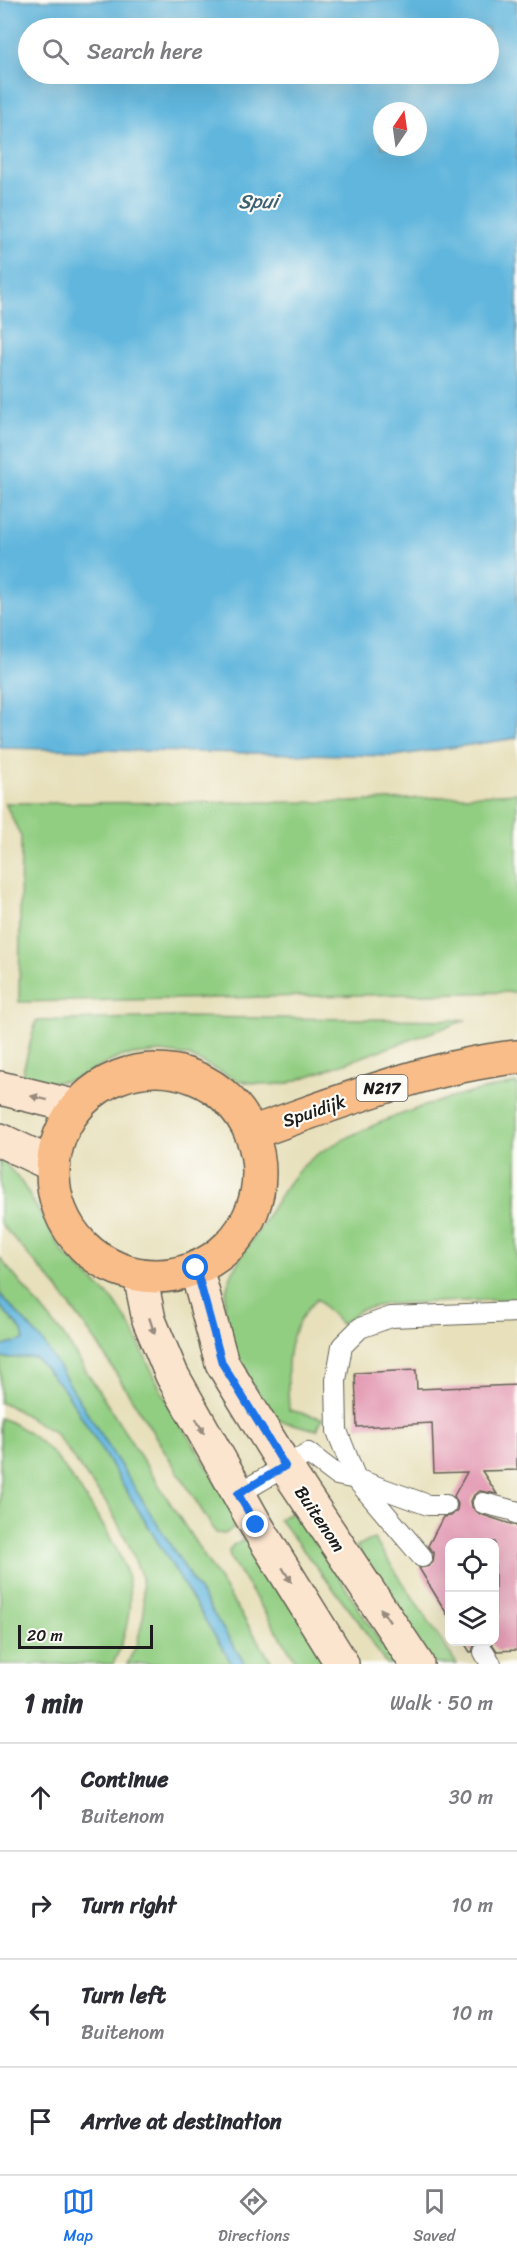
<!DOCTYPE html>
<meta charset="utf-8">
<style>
:root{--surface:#fff;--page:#f7f7f7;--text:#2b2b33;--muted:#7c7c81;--line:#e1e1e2;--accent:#1a73e8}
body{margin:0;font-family:Sriracha,sans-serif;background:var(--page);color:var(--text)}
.controls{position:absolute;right:18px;bottom:18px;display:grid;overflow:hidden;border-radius:12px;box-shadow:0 6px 24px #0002}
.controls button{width:54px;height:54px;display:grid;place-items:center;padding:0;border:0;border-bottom:2px solid var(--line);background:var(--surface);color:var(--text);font:30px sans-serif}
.compass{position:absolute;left:373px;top:102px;width:54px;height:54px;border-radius:50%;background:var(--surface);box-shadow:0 6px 24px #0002;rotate:13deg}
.scale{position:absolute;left:18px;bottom:15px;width:135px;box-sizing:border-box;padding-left:6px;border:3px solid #1c1c1c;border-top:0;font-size:16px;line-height:21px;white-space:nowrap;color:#1c1c1c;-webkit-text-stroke:4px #fdfcf7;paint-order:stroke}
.stop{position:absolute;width:18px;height:18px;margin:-14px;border:4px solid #1a73e8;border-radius:50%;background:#fff}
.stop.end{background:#1a73e8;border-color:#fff;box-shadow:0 2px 6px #0008}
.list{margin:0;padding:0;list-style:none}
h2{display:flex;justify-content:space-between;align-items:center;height:78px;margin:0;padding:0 24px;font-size:26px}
h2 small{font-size:20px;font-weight:400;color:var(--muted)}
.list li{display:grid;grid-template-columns:39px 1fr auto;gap:18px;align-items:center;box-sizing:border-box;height:108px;padding:0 24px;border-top:2px solid var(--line)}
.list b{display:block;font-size:22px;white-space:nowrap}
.list p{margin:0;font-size:20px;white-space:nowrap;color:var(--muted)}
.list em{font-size:20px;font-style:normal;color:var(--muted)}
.icon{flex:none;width:33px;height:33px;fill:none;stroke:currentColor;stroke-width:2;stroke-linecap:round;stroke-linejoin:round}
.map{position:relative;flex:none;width:517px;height:1664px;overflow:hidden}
.search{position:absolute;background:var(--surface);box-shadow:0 6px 24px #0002;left:18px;right:18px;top:18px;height:66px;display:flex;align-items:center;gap:15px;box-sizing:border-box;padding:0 21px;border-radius:33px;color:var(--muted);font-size:22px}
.sheet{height:510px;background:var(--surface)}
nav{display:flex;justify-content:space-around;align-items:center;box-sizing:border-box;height:84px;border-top:2px solid var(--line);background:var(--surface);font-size:16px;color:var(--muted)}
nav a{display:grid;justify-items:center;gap:3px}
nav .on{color:var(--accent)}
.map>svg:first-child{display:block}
.green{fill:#92ce82;stroke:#57754f;stroke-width:1.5}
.water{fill:#60b6dd;stroke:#3e697c;stroke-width:1.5;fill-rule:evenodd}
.building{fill:#e191ad}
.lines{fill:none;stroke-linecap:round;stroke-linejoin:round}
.service-casing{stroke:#636154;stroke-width:22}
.secondary-casing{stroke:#636154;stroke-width:36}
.primary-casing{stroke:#636154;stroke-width:36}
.service{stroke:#fff;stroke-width:20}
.secondary{stroke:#fce5cf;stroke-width:33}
.primary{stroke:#f8bd88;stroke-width:33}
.oneway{fill:#978b7e}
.route{stroke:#1a73e8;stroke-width:8}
.labels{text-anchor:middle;stroke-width:4.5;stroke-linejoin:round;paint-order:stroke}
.shield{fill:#fdfcf7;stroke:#605f5e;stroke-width:1.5}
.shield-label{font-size:16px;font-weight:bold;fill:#1c1c1c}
.street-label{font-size:18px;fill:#1c1c1c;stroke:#fdfcf7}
.water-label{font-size:20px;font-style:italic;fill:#3b6173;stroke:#fdfcf7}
</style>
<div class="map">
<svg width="517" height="1664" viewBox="0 0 517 1664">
<rect width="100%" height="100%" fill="#fdfcf7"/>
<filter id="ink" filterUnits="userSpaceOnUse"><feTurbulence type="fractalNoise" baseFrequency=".0167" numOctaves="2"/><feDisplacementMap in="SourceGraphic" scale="12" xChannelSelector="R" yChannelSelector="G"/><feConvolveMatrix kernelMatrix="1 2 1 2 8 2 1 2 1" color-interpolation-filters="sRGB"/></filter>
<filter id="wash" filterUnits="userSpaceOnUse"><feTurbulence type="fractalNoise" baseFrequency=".008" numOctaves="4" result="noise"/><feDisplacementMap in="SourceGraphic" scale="24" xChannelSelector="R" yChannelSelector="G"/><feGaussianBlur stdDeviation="1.35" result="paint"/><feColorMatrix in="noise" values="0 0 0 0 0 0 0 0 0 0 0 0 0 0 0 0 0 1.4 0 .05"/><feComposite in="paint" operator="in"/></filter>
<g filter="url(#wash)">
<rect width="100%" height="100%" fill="#e7e0bb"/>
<g class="green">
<path d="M517 793V992L19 1002 21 837 5 803 351 802Z"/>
<path d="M173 1017 466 1020 289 1083 269 1085 239 1081 189 1056 161 1052 122 1056 72 1080 47 1083 21 1079 36 1021Z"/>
<path d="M517 1083V1299L386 1304 360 1310 341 1324 317 1299C283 1331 287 1367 289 1410L322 1418 317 1430 277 1420C250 1383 213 1334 228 1284 234 1265 248 1246 259 1229 274 1206 288 1178 310 1160 324 1148 341 1141 357 1133 409 1108 461 1093 517 1083Z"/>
<path d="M0 1157 22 1183 63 1252 115 1302 131 1327 162 1392 241 1522 225 1534 216 1533 97 1343 55 1285 0 1223Z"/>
<path d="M0 1258 63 1335 273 1664H245L43 1343 0 1294Z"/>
<path d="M0 1306 22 1331 24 1341 0 1347Z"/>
<path d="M35 1357 67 1393 232 1664H127L137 1644 144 1613 142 1578 128 1543 109 1507 55 1433 8 1405 0 1403V1358Z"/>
<path d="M0 1418C22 1425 45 1444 59 1461 78 1485 123 1551 128 1579 133 1608 125 1639 113 1664H0Z"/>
<path d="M296 1509 394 1664H386L359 1622 279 1519Z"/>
<path d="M249 1537 330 1664H298L230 1558 229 1551 233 1545Z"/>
<path d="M374 1539 457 1664H432L356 1546Z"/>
</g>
<g class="water">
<path d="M0 0H517V738L394 756 0 748ZM28 28H488V74H28ZM382 111H418V147H382Z"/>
<path d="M0 1294 43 1342 245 1664H232L67 1393 35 1357 0 1358V1347L24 1340 22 1331 0 1306Z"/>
</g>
<g id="blocks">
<g class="building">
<path d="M416 1370 417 1389 517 1385V1470L482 1471 497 1494 480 1491 474 1495 471 1501 472 1507 480 1514 517 1526V1650L497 1651 490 1641H495V1542H450V1619L419 1568 429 1566 433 1562 434 1554 428 1546 443 1517 451 1516 457 1510 458 1504 454 1496 467 1472 434 1473 432 1423 357 1427 355 1373Z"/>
<path d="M463 1641H478L474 1646 472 1652H470Z"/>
</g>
</g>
</g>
<g filter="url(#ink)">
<use href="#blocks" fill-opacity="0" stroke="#636154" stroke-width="1.5"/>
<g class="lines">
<g class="service-casing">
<g id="service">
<path d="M238 1494 308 1453 337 1475 356 1479 422 1557"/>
<path d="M483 1503 515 1511 517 1514"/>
<path d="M446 1505H428L356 1479 337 1431 336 1380 342 1346 360 1328 391 1317 517 1312"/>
<path d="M484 1652 491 1664"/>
</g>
</g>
<g class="secondary-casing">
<g id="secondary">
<path d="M0 1088 77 1107"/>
<path d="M0 1140 53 1165"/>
<path d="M196 1268 222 1363 285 1466 417 1664"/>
<path d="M140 1275 149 1320 172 1375 256 1525 342 1664"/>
</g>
</g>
<g class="primary-casing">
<g id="primary">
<circle cx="156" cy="1173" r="103"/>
<path d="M251 1133C338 1103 425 1067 517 1057"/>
</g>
</g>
<use href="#service" class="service"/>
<use href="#secondary" class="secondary"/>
<use href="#primary" class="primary"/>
</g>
<defs><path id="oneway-solid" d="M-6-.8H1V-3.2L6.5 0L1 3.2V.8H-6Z" transform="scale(1.5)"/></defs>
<g class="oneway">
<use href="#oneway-solid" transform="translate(39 1098) rotate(-166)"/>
<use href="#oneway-solid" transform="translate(152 1326) rotate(72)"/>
<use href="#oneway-solid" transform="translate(200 1426) rotate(61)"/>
<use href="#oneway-solid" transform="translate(287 1575) rotate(58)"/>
<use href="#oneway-solid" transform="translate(385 1615) rotate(-124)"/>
</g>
</g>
<g class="lines" filter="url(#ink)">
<path class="route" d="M196 1268 222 1363 285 1466 238 1494 256 1525"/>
</g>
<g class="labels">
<rect class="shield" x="356.5" y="1075" width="51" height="26" rx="4.5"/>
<g class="shield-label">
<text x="382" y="1094">N217</text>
</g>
<g class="street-label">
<text transform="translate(314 1111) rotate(-19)" y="6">Spuidijk</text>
<text transform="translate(320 1519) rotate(56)" y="6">Buitenom</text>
</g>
<g class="water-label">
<text transform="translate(258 201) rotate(-1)" y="7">Spui</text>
</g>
</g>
</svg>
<div class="controls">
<button><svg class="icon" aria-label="locate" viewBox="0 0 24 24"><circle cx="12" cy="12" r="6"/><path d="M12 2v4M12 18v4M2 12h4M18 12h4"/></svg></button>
<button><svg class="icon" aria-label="layers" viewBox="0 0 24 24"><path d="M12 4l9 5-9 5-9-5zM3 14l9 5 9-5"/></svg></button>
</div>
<svg class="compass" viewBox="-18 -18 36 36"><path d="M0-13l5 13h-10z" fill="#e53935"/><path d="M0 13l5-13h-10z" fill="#7c7c81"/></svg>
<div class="scale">20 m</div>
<div class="stop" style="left:196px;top:1268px"></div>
<div class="stop end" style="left:256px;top:1525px"></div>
<div class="search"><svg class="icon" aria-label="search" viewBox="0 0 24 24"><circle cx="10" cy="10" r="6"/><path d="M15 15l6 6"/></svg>Search here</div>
</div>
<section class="sheet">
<h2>1 min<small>Walk · 50 m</small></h2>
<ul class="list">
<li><svg class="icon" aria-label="ahead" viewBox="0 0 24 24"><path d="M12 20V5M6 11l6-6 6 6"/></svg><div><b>Continue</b><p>Buitenom</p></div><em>30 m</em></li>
<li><svg class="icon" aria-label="right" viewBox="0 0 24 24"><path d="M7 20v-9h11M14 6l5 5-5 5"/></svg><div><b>Turn right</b></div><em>10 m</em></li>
<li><svg class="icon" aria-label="left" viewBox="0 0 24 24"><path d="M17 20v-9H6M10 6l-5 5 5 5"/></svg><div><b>Turn left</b><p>Buitenom</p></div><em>10 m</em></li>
<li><svg class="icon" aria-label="arrive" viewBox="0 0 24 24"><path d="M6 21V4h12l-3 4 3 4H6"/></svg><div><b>Arrive at destination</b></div></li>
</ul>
</section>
<nav>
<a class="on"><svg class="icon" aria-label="map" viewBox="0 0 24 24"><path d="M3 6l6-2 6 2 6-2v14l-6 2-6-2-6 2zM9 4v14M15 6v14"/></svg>Map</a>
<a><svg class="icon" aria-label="directions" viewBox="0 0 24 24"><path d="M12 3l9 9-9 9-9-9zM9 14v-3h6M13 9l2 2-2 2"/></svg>Directions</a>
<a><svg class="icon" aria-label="saved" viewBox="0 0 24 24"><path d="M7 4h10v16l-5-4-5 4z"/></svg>Saved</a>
</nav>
